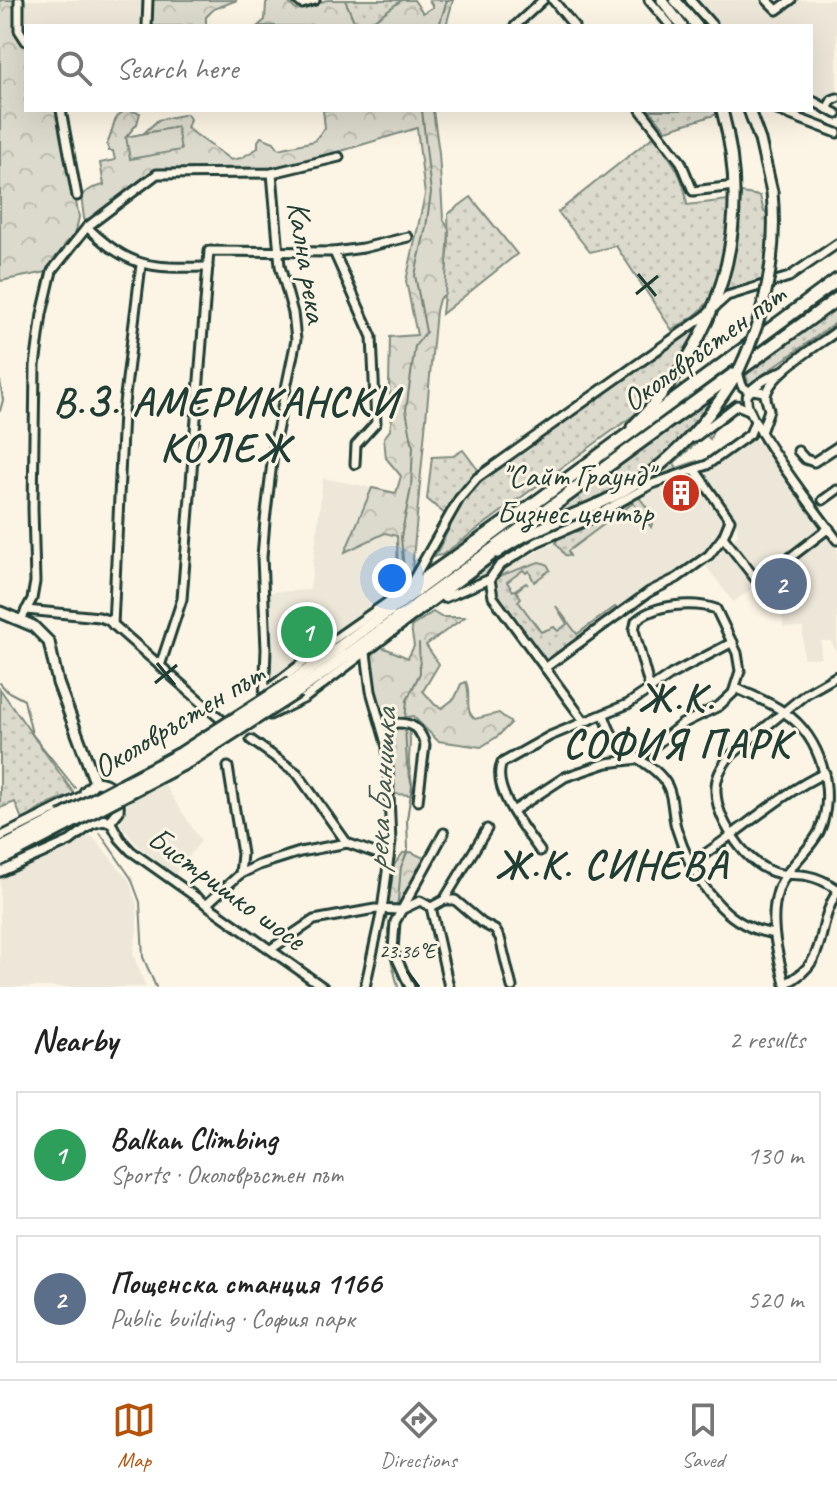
<!DOCTYPE html>
<meta charset="utf-8">
<style>
:root{--surface:#fff;--page:#f2f2f2;--text:#222;--muted:#767676;--line:#e0e0e0;--accent:#b45309}
body{margin:0;font-family:Caveat,sans-serif;background:var(--page);color:var(--text)}
.you{position:absolute;left:392px;top:578px;width:28px;height:28px;margin:-20px;border:6px solid #fff;border-radius:50%;background:#1a73e8;box-shadow:0 0 0 12px #1a73e833}
.badge{display:grid;place-items:center;width:52px;height:52px;border-radius:50%;background:var(--accent);color:#fff;font-size:26px;font-weight:700}
.pin{position:absolute;translate:-50% -50%;border:4px solid #fff;box-shadow:0 2px 8px #0006}
.list{margin:0;padding:0;list-style:none}
h2{display:flex;justify-content:space-between;align-items:center;height:104px;margin:0;padding:0 32px;font-size:34px}
h2 small{font-size:26px;font-weight:400;color:var(--muted)}
.list li{display:grid;grid-template-columns:52px 1fr auto;gap:24px;align-items:center;box-sizing:border-box;height:128px;margin:0 16px 16px;padding:0 16px;border:2px solid var(--line);border-radius:0px}
.list b{display:block;font-size:30px;white-space:nowrap}
.list p{margin:0;font-size:26px;white-space:nowrap;color:var(--muted)}
.list em{font-size:26px;font-style:normal;color:var(--muted)}
.icon{flex:none;width:44px;height:44px;fill:none;stroke:currentColor;stroke-width:2;stroke-linecap:round;stroke-linejoin:round}
.map{position:relative;flex:none;width:837px;height:987px;overflow:hidden}
.search{position:absolute;background:var(--surface);box-shadow:0 8px 32px #0002;left:24px;right:24px;top:24px;height:88px;display:flex;align-items:center;gap:20px;box-sizing:border-box;padding:0 28px;border-radius:0px;color:var(--muted);font-size:30px}
.sheet{height:392px;background:var(--surface)}
nav{display:flex;justify-content:space-around;align-items:center;box-sizing:border-box;height:112px;border-top:2px solid var(--line);background:var(--surface);font-size:22px;color:var(--muted)}
nav a{display:grid;justify-items:center;gap:4px}
nav .on{color:var(--accent)}
.map>svg:first-child{display:block}
.built{fill:#ece7d8}
.grass{fill:url(#grass-dots);stroke:#7e8c80;stroke-width:2}
.forest{fill:url(#forest-crowns);stroke:#7e8c80;stroke-width:2}
.pitch{fill:#dcdacc;stroke:#7e8c80;stroke-width:2}
.lines{fill:none;stroke-linecap:round;stroke-linejoin:round}
.stream{stroke:#758479;stroke-width:2}
.minor-casing{stroke:#1f3d34;stroke-width:13}
.major-casing{stroke:#1f3d34;stroke-width:15}
.highway-casing{stroke:#1f3d34;stroke-width:17}
.minor{stroke:#fcf5e5;stroke-width:7}
.major{stroke:#fcf5e5;stroke-width:9}
.highway{stroke:#fcf5e5;stroke-width:11}
.major-bridge-casing{stroke:#1f3d34;stroke-width:15;stroke-linecap:butt}
.highway-bridge-casing{stroke:#1f3d34;stroke-width:17;stroke-linecap:butt}
.major-bridge{stroke:#fcf5e5;stroke-width:9}
.highway-bridge{stroke:#fcf5e5;stroke-width:11}
.ticks{fill:none;stroke:#1f3d34;stroke-width:3}
.labels{text-anchor:middle;stroke-width:6;stroke-linejoin:round;paint-order:stroke}
.street-label{font-size:32px;fill:#1f3d34;stroke:#fcf5e5}
.poi-label{font-size:32px;fill:#1f3d34;stroke:#fcf5e5;text-anchor:end}
.water-label{font-size:34px;font-style:italic;fill:#435a51;stroke:#fcf5e5}
.district-label{font-size:40px;font-weight:bold;letter-spacing:2px;fill:#1f3d34;stroke:#fcf5e5}
.ticks-label{font-size:20px;text-anchor:middle;fill:#1f3d34;stroke:#fcf5e5;stroke-width:6;stroke-linejoin:round;paint-order:stroke}
</style>
<div class="map">
<svg width="837" height="987" viewBox="0 0 837 987">
<defs>
<pattern id="grass-dots" width="8" height="8" patternUnits="userSpaceOnUse" patternTransform="scale(2)"><rect width="8" height="8" fill="#dcdacc"/><path d="M2 2h.1M6 6h.1" fill="none" stroke="#bcbcb0" stroke-width="1.8" stroke-linecap="round"/></pattern>
<pattern id="forest-crowns" width="20" height="18" patternUnits="userSpaceOnUse" patternTransform="scale(2)"><rect width="20" height="18" fill="#dcdacc"/><path d="M2 6a3 3 0 1 1 6 0M12 15a3 3 0 1 1 6 0" fill="none" stroke="#bcbcb0"/></pattern>
</defs>
<rect width="100%" height="100%" fill="#fcf5e5"/>
<filter id="ink" filterUnits="userSpaceOnUse"><feTurbulence type="fractalNoise" baseFrequency=".0125" numOctaves="2"/><feDisplacementMap in="SourceGraphic" scale="16" xChannelSelector="R" yChannelSelector="G"/><feConvolveMatrix kernelMatrix="1 2 1 2 8 2 1 2 1" color-interpolation-filters="sRGB"/></filter>
<g filter="url(#ink)">
<g class="built">
<path d="M21 0H146L145 26H26V38L21 31Z"/>
<path d="M698 0H837V94L824 100 811 92V26H721Z"/>
<path d="M754 439 761 443 837 549V653L831 641H821V658H803V628L783 627 782 608 769 591 756 586 733 602 706 566 738 535 735 516 705 474Z"/>
<path d="M691 476 722 516 724 523 710 548 673 576 662 579 643 591 547 660 496 580 502 569 592 525 653 490Z"/>
<path d="M323 478 372 488 345 551 385 533 397 537 398 588 373 609 272 677 268 638 269 592 310 590Z"/>
<path d="M163 782 201 841 175 874 138 846 120 824 129 802Z"/>
<path d="M92 836 129 880 137 906V929L133 954 146 987H0V875Z"/>
</g>
<g class="grass">
<path d="M345 0H402L366 26H356Z"/>
<path d="M650 110H716L718 114 666 130Z"/>
<path d="M654 136C670 158 685 176 687 205L729 200C727 229 725 279 707 303 699 315 684 322 672 330L616 246 590 252 558 212Z"/>
<path d="M741 193 760 196 764 212 769 213 765 279 726 291 736 242Z"/>
<path d="M471 197 517 254 442 314 449 242 448 214Z"/>
<path d="M837 288V291L437 583 436 581Z"/>
<path d="M837 308V322L748 385 746 375Z"/>
<path d="M701 323C688 354 669 382 645 407L442 555 435 556 463 501 478 483Z"/>
<path d="M718 395C710 406 701 419 692 430 652 475 598 498 543 521Z"/>
<path d="M709 430H713L710 439 705 435 674 463 677 468 697 461 699 464 650 481 598 511 526 542 497 562 484 577 457 589 517 545 601 508 641 486 667 468Z"/>
<path d="M463 450 479 471 469 480 446 515 427 499 432 457 453 456Z"/>
<path d="M638 496 654 517 651 527 633 503 568 551 570 556 565 555 556 543 557 538 588 525Z"/>
<path d="M539 562 547 564 550 570 534 582 529 571 526 573 523 570 507 582 513 591 526 583 528 585 526 583 516 591 521 598 518 601 541 632 554 627 558 631 567 624 556 606 577 634 615 607 617 610 547 662 496 596 493 586 496 577Z"/>
<path d="M0 689 75 795C54 799 39 808 23 822L15 802 0 808Z"/>
</g>
<g class="forest">
<path d="M0 0H16V31L26 46V110H58L79 217 75 235 52 271 0 281Z"/>
<path d="M152 0H237L214 9 206 17V26H152Z"/>
<path d="M269 0H286L296 10 327 0H345L356 26H258L265 20 266 3Z"/>
<path d="M402 0H414L423 13 433 7 429 0H453L446 26H366Z"/>
<path d="M126 110 140 113 137 124 126 137 177 128 144 133 158 120 187 114 190 119 187 128 231 160 241 158 258 148V141L261 137 274 142 279 149 314 141 325 128 323 110H433L439 153 443 218 449 230 445 294 439 299 436 311 412 570 408 580 398 588 397 536 385 533 345 552 372 488 396 493 401 476 386 458 384 438 390 430 392 416 389 385 390 337 417 335 406 281 425 195 417 128 338 152V155L272 171 155 172 85 226 81 195 93 188 104 185 100 163 115 160 113 151H109L107 144C114 131 111 117 126 110Z"/>
<path d="M433 612 441 617H465L426 645 439 664 423 691 435 705 442 708 455 698 461 684 466 682C472 695 463 710 475 719L499 713 511 723 498 736 481 747 438 741 413 716 392 720C374 704 374 679 370 656L382 647 408 658 414 646 411 627Z"/>
<path d="M399 725 408 727C412 739 409 749 409 761 409 773 414 783 412 795L394 794 392 737Z"/>
<path d="M411 852 426 859 399 907H388L394 865 403 853Z"/>
</g>
<path class="pitch" d="M177 127 181 150 130 159 126 137Z"/>
<g class="lines">
<g class="stream">
<path d="M439 26 447 0"/>
<path d="M0 381 3 400 0 411"/>
<path d="M405 583 401 537 411 488 413 447 406 410 415 346 426 332 415 275 426 227 431 193 422 110"/>
<path d="M0 683 7 691 24 700 32 734 75 788"/>
<path d="M405 720 407 700 420 673 419 643"/>
<path d="M100 833 131 878 140 902 143 957 156 987"/>
<path d="M398 987 389 951 388 929 398 901 401 867 408 850 407 819 412 786 407 765 405 727"/>
</g>
<g class="minor-casing">
<g id="minor">
<path d="M19 0V30L26 41"/>
<path d="M297 0 302 4 315 0"/>
<path d="M553 0 574 26"/>
<path d="M649 0 670 25"/>
<path d="M690 0 713 26"/>
<path d="M767 0 777 10 791 0"/>
<path d="M147 26 148 0"/>
<path d="M515 26 543 0"/>
<path d="M811 100 837 114"/>
<path d="M827 109 832 100 837 98"/>
<path d="M61 110 77 196"/>
<path d="M641 110 681 162 693 191 734 186"/>
<path d="M777 110 837 133"/>
<path d="M87 227C130 269 151 268 208 267"/>
<path d="M334 252 372 337 376 423 356 445 355 464"/>
<path d="M784 370C774 375 754 384 748 394 737 412 823 520 837 540"/>
<path d="M738 372 742 386 750 392"/>
<path d="M753 390 764 392 769 410 761 432"/>
<path d="M766 397C767 375 819 345 837 331"/>
<path d="M694 438 737 405 749 410"/>
<path d="M798 451 805 459 814 462 837 447"/>
<path d="M823 500 837 490"/>
<path d="M723 537 758 582 829 528"/>
<path d="M490 579 493 597 584 721"/>
<path d="M410 585 459 499 477 478 705 316 727 296 789 277 837 244"/>
<path d="M444 598 490 579 499 566 537 542 588 520 652 484 707 465 750 434 755 421"/>
<path d="M26 610 99 617 108 620 224 722"/>
<path d="M21 620 32 599 35 582 33 508 35 366 42 314 52 271 87 227 157 174 272 173 339 157"/>
<path d="M113 625 123 412 141 265"/>
<path d="M160 666 182 599 209 251 334 252 363 248 408 237"/>
<path d="M545 668 649 592 677 578 709 555 723 537 730 520 695 470"/>
<path d="M837 676 807 693 729 757C721 768 715 778 716 792 717 819 742 857 766 869 781 877 793 873 808 876 819 878 828 883 837 889"/>
<path d="M736 688C752 696 771 702 785 713 821 737 837 792 819 832 808 853 785 868 778 891 768 923 778 955 786 987"/>
<path d="M265 692 323 647 505 520"/>
<path d="M264 701 266 649 262 557 265 521 274 446 296 340 293 313 280 266 272 173"/>
<path d="M270 715 305 698 491 557"/>
<path d="M604 715C608 726 612 738 622 747 637 760 659 768 668 787 674 800 672 817 677 830 688 866 714 912 750 927 757 931 766 932 774 934"/>
<path d="M381 725C402 721 419 721 425 745L418 801"/>
<path d="M251 740 297 773 347 843"/>
<path d="M228 767 242 854 240 874"/>
<path d="M513 811 565 777 607 763 638 759 682 724 719 706 733 693 740 671 737 653 716 609C694 601 654 604 636 621L634 630 650 689"/>
<path d="M110 821 120 839 131 851 323 987"/>
<path d="M0 837 84 795"/>
<path d="M540 851C526 831 490 788 502 763L550 736 628 704 672 674 733 642"/>
<path d="M691 863C737 835 777 795 825 773"/>
<path d="M0 872 70 841 92 824 100 822"/>
<path d="M444 900 487 829"/>
<path d="M208 903 240 874 259 865 300 852 347 843 389 858"/>
<path d="M431 907 444 900H455L482 923 495 930 500 938 512 987"/>
<path d="M431 907 449 987"/>
<path d="M271 949 314 920 375 909 401 910 420 901 431 907"/>
<path d="M785 984C831 961 814 929 837 892"/>
<path d="M365 987 382 910 391 842 387 747 371 691 366 653"/>
<path d="M410 987 393 950 395 922 444 833"/>
</g>
</g>
<g class="major-casing">
<g id="major">
<path d="M662 0 682 26"/>
<path d="M675 0 697 26"/>
<path d="M749 110 760 140 772 192"/>
<path d="M632 427C719 341 755 230 722 110"/>
<path d="M497 553C529 530 567 518 602 502 662 474 704 428 738 372"/>
<path d="M0 612 33 626 49 642 58 683 95 782"/>
<path d="M95 782C111 782 120 795 118 811L110 821 95 820 85 807V792Z"/>
</g>
</g>
<g class="highway-casing">
<g id="highway">
<path d="M291 683 837 280"/>
<path d="M298 691 837 299"/>
<path d="M0 849 61 817"/>
<path d="M0 860 65 826"/>
</g>
</g>
<use href="#minor" class="minor"/>
<use href="#major" class="major"/>
<use href="#highway" class="highway"/>
<g class="major-bridge-casing">
<path id="major-bridge" d="M738 372C766 314 778 256 772 192"/>
</g>
<g class="highway-bridge-casing">
<g id="highway-bridge">
<path d="M61 817 182 753 291 683"/>
<path d="M65 826 187 762 298 691"/>
</g>
</g>
<use href="#major-bridge" class="major-bridge"/>
<use href="#highway-bridge" class="highway-bridge"/>
</g>
</g>
<path class="ticks" d="M638 274 656 296M636 294 658 276M157 663 175 685M155 683 177 665M407 971 419 987"/>
<defs>
<g id="building-disc" transform="scale(2)"><circle r="9.5" fill="#c8321e" stroke="#fcf5e5"/><path d="M-4-6H4V6H1V3H-1V6H-4ZM-2.5-4.3h1.7v1.8h-1.7ZM.8-4.3h1.7v1.8H.8ZM-2.5-1h1.7V.8h-1.7ZM.8-1h1.7V.8H.8Z" fill="#fff"/></g>
</defs>
<g fill-rule="evenodd">
<use href="#building-disc" x="681" y="493"/>
</g>
<g class="labels">
<g class="street-label">
<text transform="translate(308 262) rotate(81)" y="11">Кална река</text>
<text transform="translate(703 347) rotate(-36)" y="11">Околовръстен път</text>
<text transform="translate(178 720) rotate(-31)" y="11">Околовръстен път</text>
<text transform="translate(227 888) rotate(36)" y="11">Бистришко шосе</text>
</g>
<g class="poi-label">
<text x="653" y="486">"Сайт Граунд"<tspan x="653" dy="37">Бизнес център</tspan></text>
</g>
<g class="water-label">
<text transform="translate(380 790) rotate(-87)" y="12">река Банишка</text>
</g>
<g class="district-label">
<text x="226" y="415">В.З. АМЕРИКАНСКИ<tspan x="226" dy="46">КОЛЕЖ</tspan></text>
<text x="677" y="711">Ж.К.<tspan x="677" dy="46">СОФИЯ ПАРК</tspan></text>
<text x="612" y="878">Ж.К. СИНЕВА</text>
</g>
</g>
<g class="ticks-label">
<text x="407" y="958">23.36°E</text>
</g>
</svg>
<div class="you"></div>
<div class="pin badge" style="left:307px;top:632px;background:#2e9e5b">1</div>
<div class="pin badge" style="left:781px;top:584px;background:#5c6f8a">2</div>
<div class="search"><svg class="icon" aria-label="search" viewBox="0 0 24 24"><circle cx="10" cy="10" r="6"/><path d="M15 15l6 6"/></svg>Search here</div>
</div>
<section class="sheet">
<h2>Nearby<small>2 results</small></h2>
<ul class="list">
<li><span class="badge" style="background:#2e9e5b">1</span><div><b>Balkan Climbing</b><p>Sports · Околовръстен път</p></div><em>130 m</em></li>
<li><span class="badge" style="background:#5c6f8a">2</span><div><b>Пощенска станция 1166</b><p>Public building · София парк</p></div><em>520 m</em></li>
</ul>
</section>
<nav>
<a class="on"><svg class="icon" aria-label="map" viewBox="0 0 24 24"><path d="M3 6l6-2 6 2 6-2v14l-6 2-6-2-6 2zM9 4v14M15 6v14"/></svg>Map</a>
<a><svg class="icon" aria-label="directions" viewBox="0 0 24 24"><path d="M12 3l9 9-9 9-9-9zM9 14v-3h6M13 9l2 2-2 2"/></svg>Directions</a>
<a><svg class="icon" aria-label="saved" viewBox="0 0 24 24"><path d="M7 4h10v16l-5-4-5 4z"/></svg>Saved</a>
</nav>
